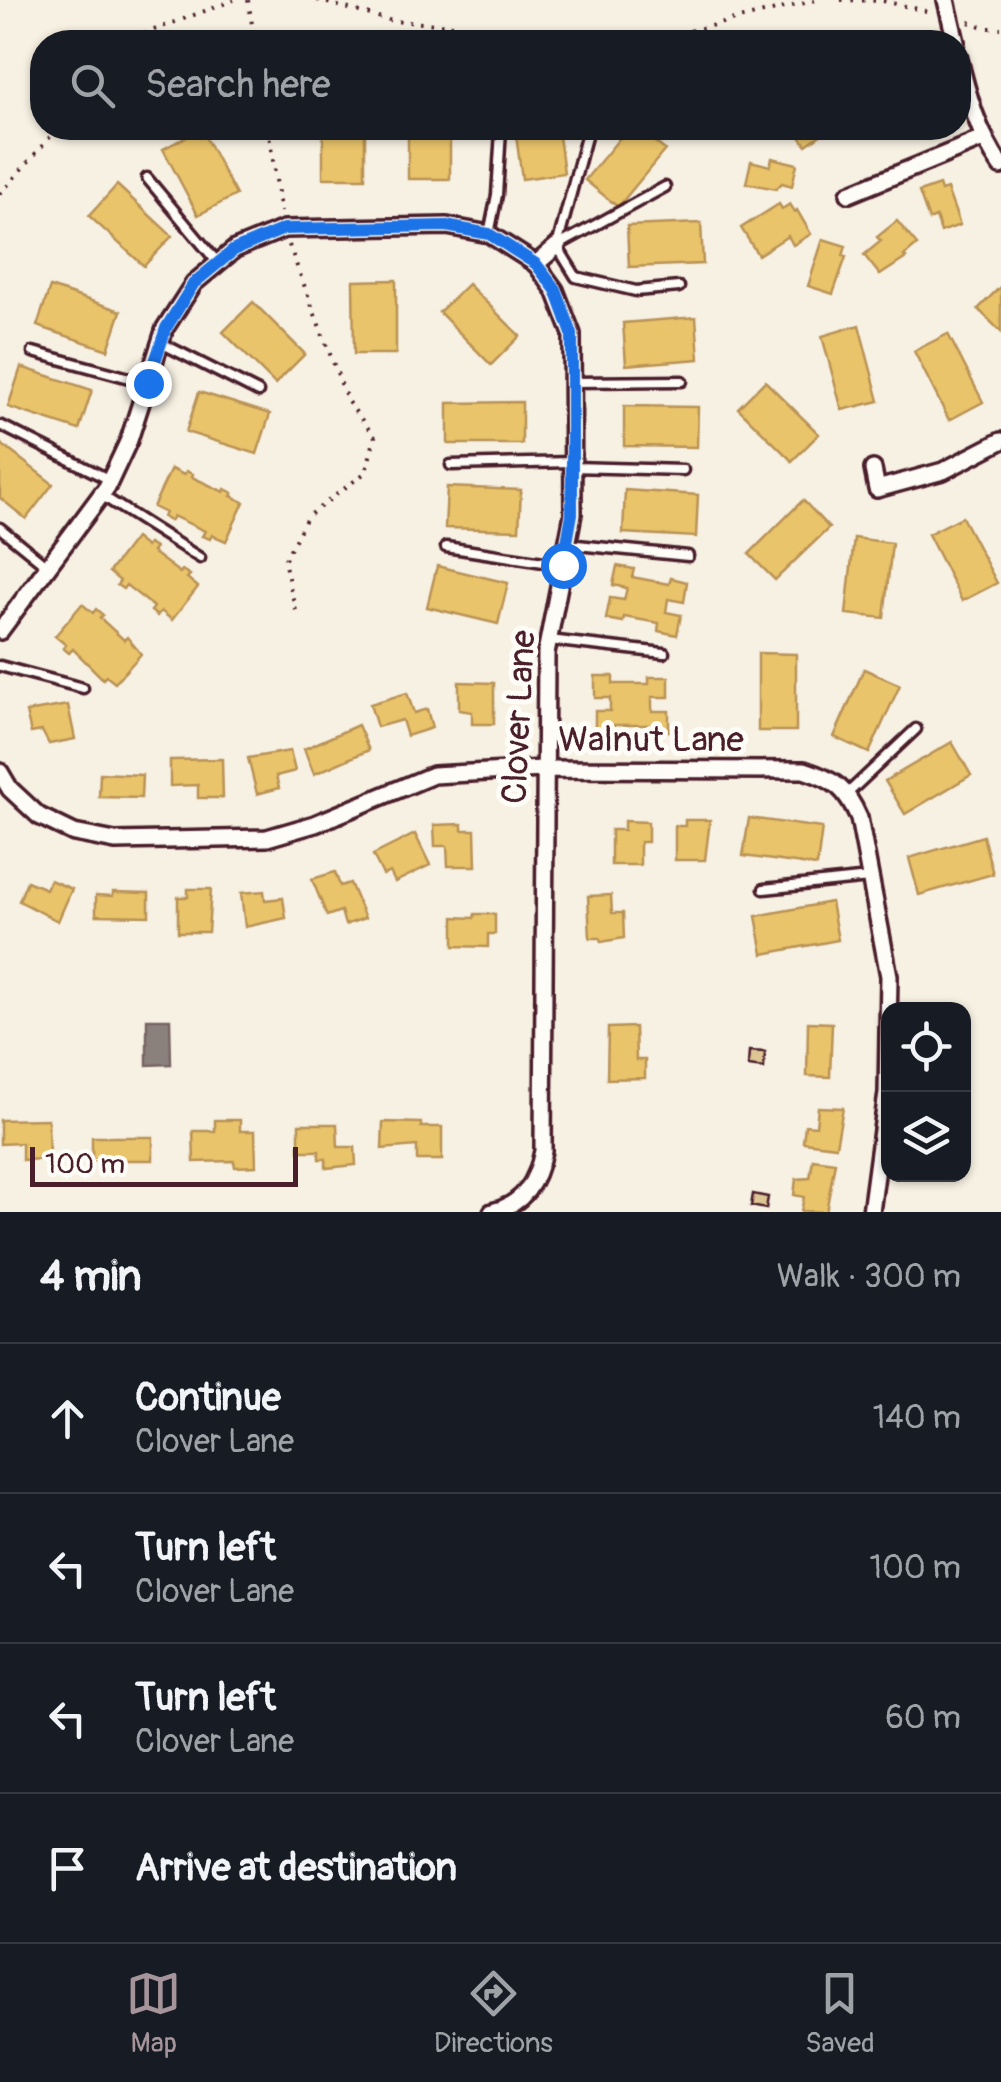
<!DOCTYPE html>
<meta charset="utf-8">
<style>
:root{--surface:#171b24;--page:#20242c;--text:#f1f3f6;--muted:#9ea1a6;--line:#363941;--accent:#a6949b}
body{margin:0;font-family:Pangolin,sans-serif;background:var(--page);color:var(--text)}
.controls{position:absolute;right:30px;bottom:30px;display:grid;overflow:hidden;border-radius:20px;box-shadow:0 2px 8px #0004}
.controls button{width:90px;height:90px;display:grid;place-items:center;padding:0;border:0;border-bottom:2px solid var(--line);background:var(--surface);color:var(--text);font:50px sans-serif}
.scale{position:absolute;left:30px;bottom:25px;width:268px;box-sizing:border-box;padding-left:10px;border:5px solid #4a1f2b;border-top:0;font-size:28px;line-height:35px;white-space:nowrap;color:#4a1f2b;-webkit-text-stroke:8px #fdfcf7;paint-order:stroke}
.stop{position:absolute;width:30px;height:30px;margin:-22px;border:8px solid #1a73e8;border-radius:50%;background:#fff}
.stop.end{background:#1a73e8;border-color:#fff;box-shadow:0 2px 10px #0008}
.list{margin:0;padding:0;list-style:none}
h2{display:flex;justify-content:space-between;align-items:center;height:130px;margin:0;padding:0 40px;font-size:42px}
h2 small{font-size:32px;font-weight:400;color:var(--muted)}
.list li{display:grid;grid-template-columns:65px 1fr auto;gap:30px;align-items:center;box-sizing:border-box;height:150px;padding:0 40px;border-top:2px solid var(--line)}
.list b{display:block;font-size:38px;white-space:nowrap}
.list p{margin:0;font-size:32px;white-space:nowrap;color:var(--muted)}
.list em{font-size:32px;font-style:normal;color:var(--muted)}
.icon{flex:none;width:55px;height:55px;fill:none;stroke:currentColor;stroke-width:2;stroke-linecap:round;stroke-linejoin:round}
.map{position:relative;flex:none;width:1001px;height:1212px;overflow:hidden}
.search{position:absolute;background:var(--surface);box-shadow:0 2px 8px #0004;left:30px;right:30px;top:30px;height:110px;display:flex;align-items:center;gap:25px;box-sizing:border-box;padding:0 35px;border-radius:40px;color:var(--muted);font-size:38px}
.sheet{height:730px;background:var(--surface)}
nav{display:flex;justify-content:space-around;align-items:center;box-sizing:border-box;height:140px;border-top:2px solid var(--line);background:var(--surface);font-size:28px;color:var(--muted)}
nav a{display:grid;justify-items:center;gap:5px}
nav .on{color:var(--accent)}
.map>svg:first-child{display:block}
.homes{fill:#e9c46a;stroke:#b99257;stroke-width:2.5}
.industry{fill:#8a817c;stroke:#776464;stroke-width:2.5}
.building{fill:#ddc594;stroke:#4a1f2b;stroke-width:2.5}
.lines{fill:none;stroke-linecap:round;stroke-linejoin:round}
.service-casing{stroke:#4a1f2b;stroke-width:15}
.minor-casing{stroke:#4a1f2b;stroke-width:22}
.path{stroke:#4a1f2b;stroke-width:4;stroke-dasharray:2.5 8;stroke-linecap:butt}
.service{stroke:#fdfcf7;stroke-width:8}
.minor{stroke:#fdfcf7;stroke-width:15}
.route{stroke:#1a73e8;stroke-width:12}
.labels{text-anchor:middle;stroke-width:10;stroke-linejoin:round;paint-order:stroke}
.street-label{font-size:35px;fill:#4a1f2b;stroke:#fdfcf7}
</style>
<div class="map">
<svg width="1001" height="1212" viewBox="0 0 1001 1212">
<rect width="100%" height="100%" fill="#f7f1e3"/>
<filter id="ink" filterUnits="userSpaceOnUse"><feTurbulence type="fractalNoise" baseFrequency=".01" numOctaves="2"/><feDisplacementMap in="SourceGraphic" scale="20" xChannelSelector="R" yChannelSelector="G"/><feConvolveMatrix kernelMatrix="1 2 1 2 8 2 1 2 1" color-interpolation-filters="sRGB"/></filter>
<g filter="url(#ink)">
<g class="homes">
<rect x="323" y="128" width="42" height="50"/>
<rect x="408" y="128" width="42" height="51"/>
<path d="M515 128H558L564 173 522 179Z"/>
<path d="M628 128H637L665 150 618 207 585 180Z"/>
<path d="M794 128H822L825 132 806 145Z"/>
<path d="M201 129 236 195 198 215 163 149Z"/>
<path d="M772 158 797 164 792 186 782 183 776 189 746 183 751 161 770 166Z"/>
<path d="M117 185 172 236 144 266 89 216Z"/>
<path d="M939 185 941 191 947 189 960 225 941 232 936 217 929 220 919 192Z"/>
<path d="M779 204 782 209 790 204 795 212 797 210 811 234 793 245 788 236 758 255 741 228Z"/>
<path d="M897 221 917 245 904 256 906 258 880 275 864 255 881 241 877 237Z"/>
<path d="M701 223 703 264 629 267 627 226Z"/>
<path d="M823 239 846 246 843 256 846 257 833 294 808 286Z"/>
<path d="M396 280V354H354L353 281Z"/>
<path d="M468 284 520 336 491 365 439 312Z"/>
<path d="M1001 286V332L978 309Z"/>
<path d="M50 287 121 311 108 350 37 326Z"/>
<path d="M253 302 305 354 275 384 223 332Z"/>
<path d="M696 317 699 359 626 365 623 323Z"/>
<path d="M859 325 879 401 842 410 822 336Z"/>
<path d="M948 334 983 402 949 420 914 351Z"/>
<path d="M21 367 92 390 79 430 8 407Z"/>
<path d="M765 381 819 434 792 461 738 408Z"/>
<path d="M199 392 270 414 257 454 186 432Z"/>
<path d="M522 402V444H448V403Z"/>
<path d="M624 406 698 407 697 447 624 446Z"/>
<path d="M0 443 53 484 26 519 0 498Z"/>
<path d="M171 469 184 475 186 471 193 474 192 477 224 492 225 489 233 493 231 496 244 502 226 541 212 535 210 539 202 536 205 531 173 516 170 521 163 517 165 513 153 507Z"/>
<path d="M447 487 521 490 519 530 445 528Z"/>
<path d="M625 490 698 495 696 537 623 533Z"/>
<path d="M803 500 829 528 775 580 749 554Z"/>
<path d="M962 517 997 583 962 601 928 534Z"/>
<path d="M135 538 146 547 148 544 155 548 152 552 180 573 182 570 190 575 187 578 198 587 172 620 161 611 157 616 151 611 154 607 126 585 123 589 117 585 120 581 109 572Z"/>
<path d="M854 538 892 543 884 618 846 614Z"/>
<path d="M437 566 508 583 498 624 427 607Z"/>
<path d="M617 566 634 569 632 577 669 584 671 578 687 582 684 602 668 599 666 612 681 615 677 635 658 631 659 623 624 617 623 622 606 619 610 598 624 600 627 588 613 585Z"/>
<path d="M82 604 93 613 96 609 103 615 100 618 124 640 127 637 141 654 115 683 106 676 103 679 73 649 69 653 63 648 66 645 55 636Z"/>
<path d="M758 653 796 654V731H758Z"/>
<path d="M864 669 900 685 869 753 834 737Z"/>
<path d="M595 676H613V684H649V677H669V697H652V711H669V731H649V725H614V731H595V711H610V698H595Z"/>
<path d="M459 682 494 683V724H472V712L459 710Z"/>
<path d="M407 693 414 713 427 709 432 728 407 736 402 720 377 727 370 704Z"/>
<path d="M68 705 75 739 49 744 42 731 31 733 26 712Z"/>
<path d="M358 725 369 750 314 774 304 749Z"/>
<path d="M952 742 971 775 905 814 885 781Z"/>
<path d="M290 751 295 771 276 776 279 788 257 794 248 758Z"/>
<path d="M222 759 223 798H198V785L170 786V760Z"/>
<path d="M100 773 142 775 141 798 99 797Z"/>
<path d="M749 818 822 828 817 866 743 856Z"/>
<path d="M685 820H710L705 860H675V826H685Z"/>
<path d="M624 821 648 822V842H640V865H611V830H624Z"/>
<path d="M462 824V830H475L476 866H448L447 846H435L434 825Z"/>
<path d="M415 834 430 865 395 882 390 872 383 875 373 855Z"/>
<path d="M983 836 993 874 919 895 909 858Z"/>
<path d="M335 872 340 886 350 883 365 918 345 925 341 911 327 916 312 879Z"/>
<path d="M50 880 72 889 58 921 19 901 27 881 46 889Z"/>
<path d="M188 889H211L208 932H178V897H188Z"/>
<path d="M264 891 265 900 283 898 286 918 245 927 241 893Z"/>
<path d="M113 892 149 893V916L96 915V895L113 896Z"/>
<path d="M611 895 612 913H623L624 938 601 942 600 938H590L588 896Z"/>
<path d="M831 902 838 940 763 954 756 916Z"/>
<path d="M475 914H495V934H488V947L454 946V917L474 918Z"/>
<path d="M808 1022 832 1023 830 1077 807 1076Z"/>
<path d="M635 1027 636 1060H645V1078L607 1079 608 1028Z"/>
<path d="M818 1107 843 1108 836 1146 803 1142 805 1125 816 1126Z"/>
<path d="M48 1119 49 1159 22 1160V1143L0 1144V1120Z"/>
<path d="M215 1120H240V1131H255L256 1166 235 1167 234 1161 194 1162 193 1131H215Z"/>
<path d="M383 1122 421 1123V1127H442V1160H417V1146L382 1149Z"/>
<path d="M299 1124H337L338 1147H355L356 1165 326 1168V1159H319V1151H299Z"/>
<rect x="92" y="1137" width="61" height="23"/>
<path d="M813 1159 835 1162 826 1212 801 1211 804 1197 794 1195 796 1179 810 1178Z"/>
</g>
<path class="industry" d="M147 1019H170L171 1064 147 1065Z"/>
<g class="building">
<path d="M749 1051 765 1052 764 1068 748 1066Z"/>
<path d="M753 1194 768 1197 766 1209 751 1206Z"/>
</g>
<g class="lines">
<g class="service-casing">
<g id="service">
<path d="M587 133 557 246 576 277 636 291 679 287"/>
<path d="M147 178 218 263"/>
<path d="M489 234 497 195 501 130"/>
<path d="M557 246 665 187"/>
<path d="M161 343 258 392"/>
<path d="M33 352 148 383"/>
<path d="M572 382 682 381"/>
<path d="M2 426 110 480"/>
<path d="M451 465 572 462"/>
<path d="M572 467 683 470"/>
<path d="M101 495 200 558"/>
<path d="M0 528 47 566"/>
<path d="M567 544 688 556"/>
<path d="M446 547 563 565"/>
<path d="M549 640 664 653"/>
<path d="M0 666 83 688"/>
<path d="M847 794 916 729"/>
<path d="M764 889 869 878"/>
</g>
</g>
<g class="minor-casing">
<g id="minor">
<path d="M946 0 956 42"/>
<path d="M958 55C967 93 978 134 1001 166"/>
<path d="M849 194 985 138"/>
<path d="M536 264 557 246"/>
<path d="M873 469 877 489 943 471 1001 441"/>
<path d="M0 631 107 487 129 440 165 328 194 283 235 249 284 229 447 226 489 234 536 264 555 290 572 334 573 514 546 653 543 1151C537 1182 524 1204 492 1212"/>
<path d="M0 772 10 789 39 816 74 833 115 841 267 838 315 824 433 775 543 769 804 770C835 780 846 788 859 818L889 976 887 1093 871 1212"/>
</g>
</g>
<g class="path">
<path d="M248 0 255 42"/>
<path d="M317 0 392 21 453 25 575 41H629L681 33 817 0"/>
<path d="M841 0 883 1 931 12"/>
<path d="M969 22 986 28H1001"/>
<path d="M137 42 146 33 234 0"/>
<path d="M268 128 281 212"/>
<path d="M0 194 58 128"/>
<path d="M289 245 348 402 375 437 366 472 307 517 284 561 297 615"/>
</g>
<use href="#service" class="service"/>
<use href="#minor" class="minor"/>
</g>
</g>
<g class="lines" filter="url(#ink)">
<path class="route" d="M148 383 166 328 194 283 234 250 284 229 446 226 489 234 536 264 556 290 572 334V514L563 565"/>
</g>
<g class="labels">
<g class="street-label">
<text transform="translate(518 717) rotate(-87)" y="12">Clover Lane</text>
<text x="651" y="751">Walnut Lane</text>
</g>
</g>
</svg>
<div class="controls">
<button><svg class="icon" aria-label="locate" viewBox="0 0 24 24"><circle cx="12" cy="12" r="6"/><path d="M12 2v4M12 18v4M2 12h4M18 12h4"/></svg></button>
<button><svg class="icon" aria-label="layers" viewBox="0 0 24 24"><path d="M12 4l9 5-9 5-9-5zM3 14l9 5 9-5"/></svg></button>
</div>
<div class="scale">100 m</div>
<div class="stop" style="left:563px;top:565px"></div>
<div class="stop end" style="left:148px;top:383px"></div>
<div class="search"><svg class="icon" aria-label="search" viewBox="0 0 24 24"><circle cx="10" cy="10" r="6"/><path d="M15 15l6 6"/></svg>Search here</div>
</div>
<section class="sheet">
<h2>4 min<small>Walk · 300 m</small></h2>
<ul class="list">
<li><svg class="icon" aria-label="ahead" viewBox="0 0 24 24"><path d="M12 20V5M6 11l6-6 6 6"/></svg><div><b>Continue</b><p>Clover Lane</p></div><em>140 m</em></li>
<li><svg class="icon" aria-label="left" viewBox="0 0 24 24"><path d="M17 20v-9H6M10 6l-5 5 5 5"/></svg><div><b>Turn left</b><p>Clover Lane</p></div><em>100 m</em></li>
<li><svg class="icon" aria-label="left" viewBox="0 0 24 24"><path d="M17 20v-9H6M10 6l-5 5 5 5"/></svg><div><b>Turn left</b><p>Clover Lane</p></div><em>60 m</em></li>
<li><svg class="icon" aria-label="arrive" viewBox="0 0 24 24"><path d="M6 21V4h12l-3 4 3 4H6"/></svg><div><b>Arrive at destination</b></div></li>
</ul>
</section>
<nav>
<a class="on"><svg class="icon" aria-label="map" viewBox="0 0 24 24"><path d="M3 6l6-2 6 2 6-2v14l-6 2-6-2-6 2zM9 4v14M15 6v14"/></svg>Map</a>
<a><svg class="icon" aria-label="directions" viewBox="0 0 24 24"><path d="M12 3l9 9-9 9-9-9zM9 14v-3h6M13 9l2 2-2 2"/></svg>Directions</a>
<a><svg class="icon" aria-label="saved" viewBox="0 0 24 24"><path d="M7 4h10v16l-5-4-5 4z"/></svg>Saved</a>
</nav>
